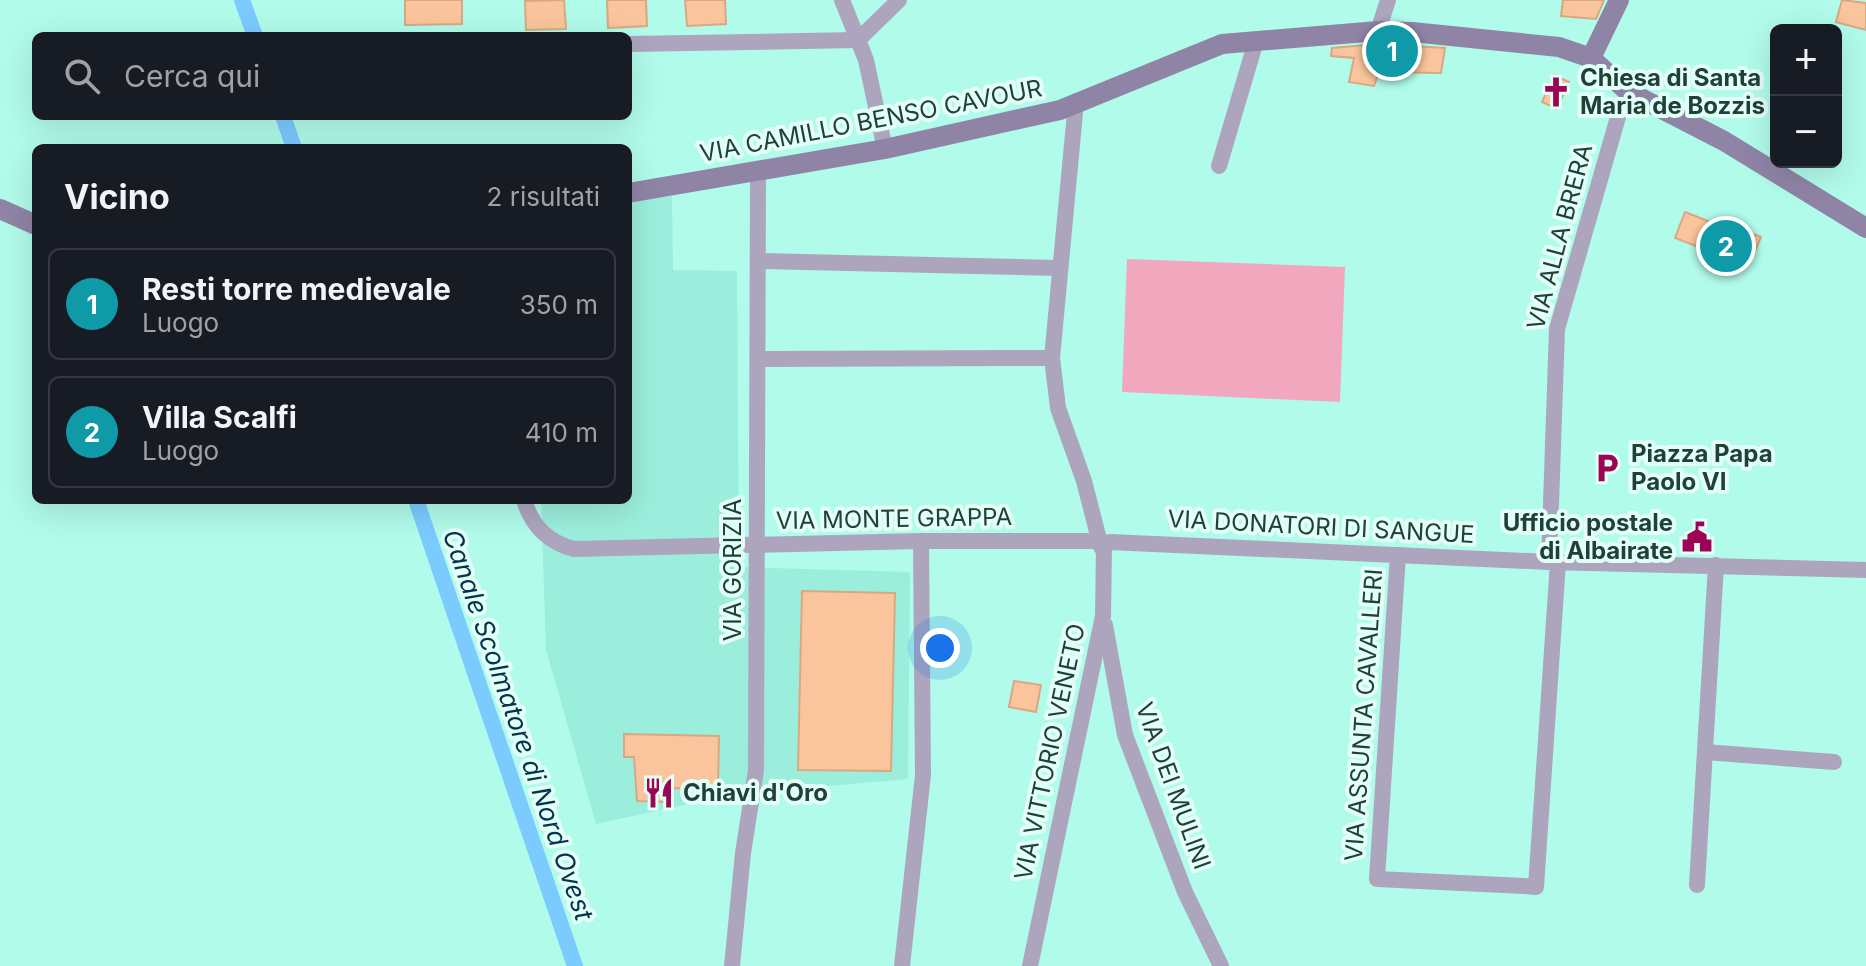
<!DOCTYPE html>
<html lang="it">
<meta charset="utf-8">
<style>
:root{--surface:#171b24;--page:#242831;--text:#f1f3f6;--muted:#9ea1a6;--line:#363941;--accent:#db2777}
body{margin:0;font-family:Inter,sans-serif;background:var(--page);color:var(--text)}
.controls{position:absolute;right:24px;top:24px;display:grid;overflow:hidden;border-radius:12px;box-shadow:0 8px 32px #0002}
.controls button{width:72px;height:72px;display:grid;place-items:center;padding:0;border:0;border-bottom:2px solid var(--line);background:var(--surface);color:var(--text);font:40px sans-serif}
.you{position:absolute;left:940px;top:648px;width:28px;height:28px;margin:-20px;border:6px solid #fff;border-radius:50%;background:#1a73e8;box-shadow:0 0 0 12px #1a73e833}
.badge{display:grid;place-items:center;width:52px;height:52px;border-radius:50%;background:var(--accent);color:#fff;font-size:26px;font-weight:700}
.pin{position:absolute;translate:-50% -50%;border:4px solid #fff;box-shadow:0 2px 8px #0006}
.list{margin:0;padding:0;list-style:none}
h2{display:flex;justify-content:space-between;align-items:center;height:104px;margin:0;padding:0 32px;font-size:34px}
h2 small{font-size:26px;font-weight:400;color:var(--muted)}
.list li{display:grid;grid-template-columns:52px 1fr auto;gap:24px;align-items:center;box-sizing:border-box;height:112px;margin:0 16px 16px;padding:0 16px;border:2px solid var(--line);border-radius:12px}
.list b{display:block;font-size:30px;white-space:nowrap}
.list p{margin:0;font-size:26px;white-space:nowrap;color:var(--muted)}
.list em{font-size:26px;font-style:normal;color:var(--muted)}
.icon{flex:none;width:44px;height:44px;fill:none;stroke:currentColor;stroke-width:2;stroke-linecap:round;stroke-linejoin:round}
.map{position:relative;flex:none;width:1866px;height:966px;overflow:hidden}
.search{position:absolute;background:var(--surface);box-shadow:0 8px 32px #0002;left:32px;top:32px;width:600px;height:88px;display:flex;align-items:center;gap:20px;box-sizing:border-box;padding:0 28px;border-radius:12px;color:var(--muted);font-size:30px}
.panel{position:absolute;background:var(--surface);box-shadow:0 8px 32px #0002;left:32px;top:144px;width:600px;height:360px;border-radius:12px}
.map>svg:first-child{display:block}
.built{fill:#9ceedc}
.green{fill:#f1a8bf}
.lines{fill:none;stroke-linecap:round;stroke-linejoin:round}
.canal{stroke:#7bcbff;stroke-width:16}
.building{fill:#fac59c;stroke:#d8a883;stroke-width:2}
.street{stroke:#aca5bd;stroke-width:16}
.secondary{stroke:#8f84a6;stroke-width:20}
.labels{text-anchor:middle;stroke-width:8;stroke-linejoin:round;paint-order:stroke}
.poi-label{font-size:24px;font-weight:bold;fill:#22403a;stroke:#e2fef7;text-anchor:start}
.street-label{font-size:24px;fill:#22403a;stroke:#e2fef7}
.water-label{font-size:26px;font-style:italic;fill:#04344d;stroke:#e2fef7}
</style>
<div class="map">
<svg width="1866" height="966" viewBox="0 0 1866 966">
<rect width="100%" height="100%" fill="#b1fbea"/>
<path class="built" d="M672 196 673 270 737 271 739 567 910 572 908 779 736 794 596 824 546 650 541 500H628V202Z"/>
<path class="green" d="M1127 259 1345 267 1340 402 1122 392Z"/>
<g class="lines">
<g class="canal">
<path d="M242 0 255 36"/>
<path d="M283 116 294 148"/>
<path d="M416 500 575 966"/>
</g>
</g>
<g class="building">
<path d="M405 0H462V24L405 25Z"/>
<path d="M564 0 566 29 526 30 525 1Z"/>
<path d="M607 0H646L647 26 608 28Z"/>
<path d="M685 0H725L726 24 687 26Z"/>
<path d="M1563 0H1604L1596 19 1561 16Z"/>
<path d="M1842 0 1866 3V30L1836 22Z"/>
<path d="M1378 44 1445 48 1441 73 1379 72 1374 86 1349 82 1354 58 1331 56 1332 48Z"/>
<path d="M1554 75 1569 82 1557 109 1542 102Z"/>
<path d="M1685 212 1746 236 1748 232 1761 237 1753 256 1747 254 1743 264 1675 238Z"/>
<path d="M802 591 895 593 891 771 798 770Z"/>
<path d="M1014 681 1041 685 1036 712 1009 707Z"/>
<path d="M624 734 719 736 718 789 666 788V802L637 801 634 757H624Z"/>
</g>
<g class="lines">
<g class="street">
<path d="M842 0 866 60 885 149"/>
<path d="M1378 31 1388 0"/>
<path d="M628 44 858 40 899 0"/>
<path d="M1076 102 1052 358 1058 408 1084 481 1101 547 1110 542 1549 562 1866 570"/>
<path d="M1219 166 1256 41"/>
<path d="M760 261 1059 268"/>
<path d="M759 359 1052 358"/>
<path d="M524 500C532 526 547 542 574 549L921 541H1097"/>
<path d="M1398 555 1377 879 1524 886 1536 887 1558 562"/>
<path d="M1549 562 1557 329 1618 117"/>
<path d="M1105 625 1125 735 1185 892 1221 966"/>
<path d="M1705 752 1834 762"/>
<path d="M1697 885 1716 565"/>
<path d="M732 966 743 853 756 770 758 173"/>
<path d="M902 966 923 775 921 541"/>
<path d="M1030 966 1103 616 1104 547"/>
</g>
<g class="secondary">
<path d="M1591 58 1619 0"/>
<path d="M628 193 885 149 1060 110 1222 44 1378 31 1412 32 1559 47 1591 58 1627 91 1724 141 1866 228"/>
<path d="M0 209 36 225"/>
</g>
</g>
<defs>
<g id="church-bare" transform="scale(2.4)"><path d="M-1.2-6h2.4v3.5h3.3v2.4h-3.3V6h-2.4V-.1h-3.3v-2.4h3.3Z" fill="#9c0553" stroke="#e2fef7" stroke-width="2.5" paint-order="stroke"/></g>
<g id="parking-bare" transform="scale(2.4)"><path d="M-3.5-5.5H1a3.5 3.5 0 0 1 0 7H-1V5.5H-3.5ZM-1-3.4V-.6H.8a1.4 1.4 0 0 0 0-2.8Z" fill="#9c0553" stroke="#e2fef7" stroke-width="2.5" paint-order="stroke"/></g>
<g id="civic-bare" transform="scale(2.4)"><path d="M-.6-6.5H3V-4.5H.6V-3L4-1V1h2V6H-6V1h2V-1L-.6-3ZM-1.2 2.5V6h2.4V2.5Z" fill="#9c0553" stroke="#e2fef7" stroke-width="2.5" paint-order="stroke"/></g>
<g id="restaurant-bare" transform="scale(2.4)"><path d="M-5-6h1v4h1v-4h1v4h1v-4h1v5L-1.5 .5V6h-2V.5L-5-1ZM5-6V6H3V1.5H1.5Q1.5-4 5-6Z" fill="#9c0553" stroke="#e2fef7" stroke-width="2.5" paint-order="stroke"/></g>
</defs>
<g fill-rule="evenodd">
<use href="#church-bare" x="1556" y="92"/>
<use href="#parking-bare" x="1607" y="468"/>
<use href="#civic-bare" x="1697" y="537"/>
<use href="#restaurant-bare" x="659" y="793"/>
</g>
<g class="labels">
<g class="poi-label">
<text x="1580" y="86">Chiesa di Santa<tspan x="1580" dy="28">Maria de Bozzis</tspan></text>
<text x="1631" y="462">Piazza Papa<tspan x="1631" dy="28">Paolo VI</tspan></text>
<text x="1673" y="531" text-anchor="end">Ufficio postale<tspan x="1673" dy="28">di Albairate</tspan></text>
<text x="683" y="801">Chiavi d'Oro</text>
</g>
<g class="street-label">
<text transform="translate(871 121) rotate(-11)" y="8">VIA CAMILLO BENSO CAVOUR</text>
<text transform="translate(1560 237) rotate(-75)" y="8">VIA ALLA BRERA</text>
<text transform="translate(894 519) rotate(-1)" y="8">VIA MONTE GRAPPA</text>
<text transform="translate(1321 527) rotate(3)" y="8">VIA DONATORI DI SANGUE</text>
<text transform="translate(733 570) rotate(-90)" y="8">VIA GORIZIA</text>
<text transform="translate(1364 715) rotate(-86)" y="8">VIA ASSUNTA CAVALLERI</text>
<text transform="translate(1050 752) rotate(-78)" y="8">VIA VITTORIO VENETO</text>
<text transform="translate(1173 786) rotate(70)" y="8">VIA DEI MULINI</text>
</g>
<g class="water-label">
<text transform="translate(518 725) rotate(71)" y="9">Canale Scolmatore di Nord Ovest</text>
</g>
</g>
</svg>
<div class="controls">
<button>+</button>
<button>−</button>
</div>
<div class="you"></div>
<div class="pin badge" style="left:1392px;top:51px;background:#0f9aa8">1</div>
<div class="pin badge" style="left:1726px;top:246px;background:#0f9aa8">2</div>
<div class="search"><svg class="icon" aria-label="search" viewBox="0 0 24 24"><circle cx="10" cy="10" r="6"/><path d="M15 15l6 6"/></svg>Cerca qui</div>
<section class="panel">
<h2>Vicino<small>2 risultati</small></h2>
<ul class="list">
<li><span class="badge" style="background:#0f9aa8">1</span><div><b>Resti torre medievale</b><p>Luogo</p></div><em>350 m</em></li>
<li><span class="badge" style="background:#0f9aa8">2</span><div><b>Villa Scalfi</b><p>Luogo</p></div><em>410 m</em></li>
</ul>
</section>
</div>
